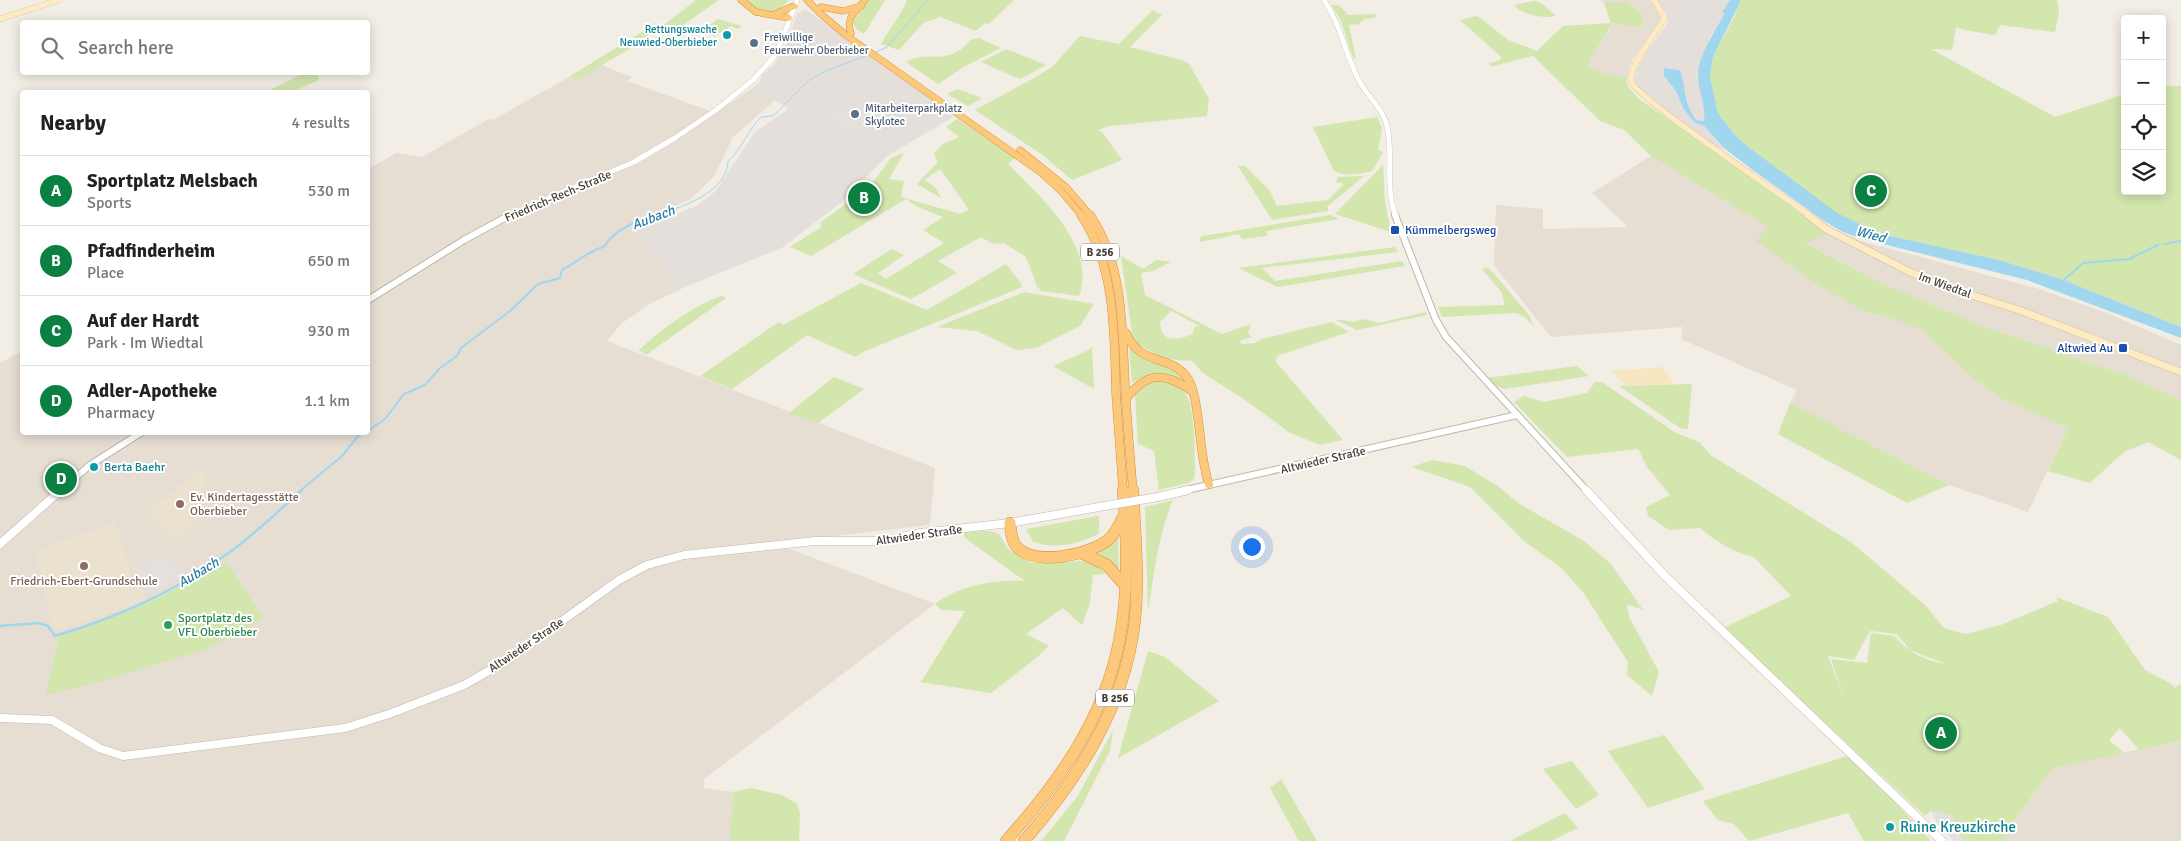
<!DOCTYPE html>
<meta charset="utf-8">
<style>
:root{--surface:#fff;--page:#f2f2f2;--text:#222;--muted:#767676;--line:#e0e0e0;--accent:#0b8043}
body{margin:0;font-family:Signika,sans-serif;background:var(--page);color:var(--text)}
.controls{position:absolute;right:15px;top:15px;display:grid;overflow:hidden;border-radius:5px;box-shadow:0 2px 12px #0003}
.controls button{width:45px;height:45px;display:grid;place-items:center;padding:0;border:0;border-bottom:1px solid var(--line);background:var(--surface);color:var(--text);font:25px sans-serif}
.you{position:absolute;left:1251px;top:546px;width:18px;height:18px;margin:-12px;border:4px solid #fff;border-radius:50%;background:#1a73e8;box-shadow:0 0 0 8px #1a73e833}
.badge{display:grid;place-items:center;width:32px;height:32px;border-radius:50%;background:var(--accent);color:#fff;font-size:16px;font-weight:700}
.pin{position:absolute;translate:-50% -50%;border:2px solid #fff;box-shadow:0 1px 5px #0006}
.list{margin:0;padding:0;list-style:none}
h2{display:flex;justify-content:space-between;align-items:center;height:65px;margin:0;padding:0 20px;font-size:21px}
h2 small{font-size:16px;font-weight:400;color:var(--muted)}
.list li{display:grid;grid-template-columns:32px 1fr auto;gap:15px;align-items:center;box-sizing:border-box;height:70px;padding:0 20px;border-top:1px solid var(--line)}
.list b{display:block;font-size:19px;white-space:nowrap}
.list p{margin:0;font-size:16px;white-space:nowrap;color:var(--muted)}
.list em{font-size:16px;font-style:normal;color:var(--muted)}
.icon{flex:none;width:28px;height:28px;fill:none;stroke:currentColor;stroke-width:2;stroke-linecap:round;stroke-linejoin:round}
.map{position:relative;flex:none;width:2181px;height:841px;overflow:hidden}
.search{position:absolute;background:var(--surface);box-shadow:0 2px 12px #0003;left:20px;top:20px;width:350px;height:55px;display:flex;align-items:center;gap:12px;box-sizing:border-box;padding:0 18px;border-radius:5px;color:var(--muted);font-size:19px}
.panel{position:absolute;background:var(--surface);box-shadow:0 2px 12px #0003;left:20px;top:90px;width:350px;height:345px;border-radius:5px}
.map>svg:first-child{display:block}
.residential{fill:#e6ded3}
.industrial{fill:#e4dfda}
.education{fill:#ebe1cf}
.green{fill:#d2e6ae;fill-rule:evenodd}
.sand{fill:#f7e6c0}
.parking{fill:#e3e0dd}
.water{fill:#a1d6ef}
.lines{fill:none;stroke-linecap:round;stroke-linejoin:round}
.stream-far2{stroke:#a1d6ef;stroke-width:1}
.stream-far1{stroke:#a1d6ef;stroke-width:2}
.stream{stroke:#a1d6ef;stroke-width:2.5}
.tertiary-far2-casing{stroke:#c0b7ab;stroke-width:5.5}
.tertiary-far1-casing{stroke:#c0b7ab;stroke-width:8}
.tertiary-casing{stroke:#c0b7ab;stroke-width:9}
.secondary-far1-casing{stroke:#d2bc95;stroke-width:6}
.secondary-casing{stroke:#d2bc95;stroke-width:8}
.trunk-far2-casing{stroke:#db9036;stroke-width:7}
.trunk-far1-casing{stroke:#db9036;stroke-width:9}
.trunk-casing{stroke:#db9036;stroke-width:12}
.tertiary-far2{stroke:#fff;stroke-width:5}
.tertiary-far1{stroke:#fff;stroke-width:6}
.tertiary{stroke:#fff;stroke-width:8}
.secondary-far1{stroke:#feeac3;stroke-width:5.5}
.secondary{stroke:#feeac3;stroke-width:7}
.trunk-far2{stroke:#fcc97c;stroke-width:6}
.trunk-far1{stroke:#fcc97c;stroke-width:8}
.trunk{stroke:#fcc97c;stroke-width:11}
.tertiary-bridge-casing{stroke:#c0b7ab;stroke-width:9;stroke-linecap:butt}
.tertiary-bridge{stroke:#fff;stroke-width:8}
.culture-dot{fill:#0f9aa8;stroke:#fff;stroke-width:2}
.service-dot{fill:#5c6f8a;stroke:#fff;stroke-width:2}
.transit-dot{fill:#1a4fb4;stroke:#fff;stroke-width:2}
.education-dot{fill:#8d6e63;stroke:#fff;stroke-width:2}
.leisure-dot{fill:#2e9e5b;stroke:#fff;stroke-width:2}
.labels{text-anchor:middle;stroke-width:4;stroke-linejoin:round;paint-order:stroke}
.far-culture-label{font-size:11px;fill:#0d838f;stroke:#fff;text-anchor:end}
.far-service-label{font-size:11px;fill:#4e5e75;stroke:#fff;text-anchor:start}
.shield{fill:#fff;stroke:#7d7772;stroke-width:1}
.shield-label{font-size:11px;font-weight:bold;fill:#453d35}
.street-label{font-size:12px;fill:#453d35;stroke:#fff}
.transit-label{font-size:12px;fill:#164399;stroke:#fff;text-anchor:start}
.culture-label{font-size:12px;fill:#0d838f;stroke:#fff;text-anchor:start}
.education-label{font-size:12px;fill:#785e54;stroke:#fff;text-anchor:start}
.leisure-label{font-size:12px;fill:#27864d;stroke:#fff;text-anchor:start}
.water-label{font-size:14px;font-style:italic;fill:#2e7ea7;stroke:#fff}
.near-culture-label{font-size:15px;fill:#0d838f;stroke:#fff;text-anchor:start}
</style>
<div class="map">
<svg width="2181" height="841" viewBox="0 0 2181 841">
<rect width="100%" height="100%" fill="#f2ede5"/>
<g class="residential">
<path d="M1600 0H1650L1661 16 1660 21 1655 30 1632 60 1627 77 1610 75 1587 67 1589 58 1609 31 1612 23 1641 28 1627 3H1604Z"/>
<path d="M601 65 632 77 627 81 716 113 751 89 775 100 733 137 714 176 691 199 631 225 681 289 646 306 621 324 607 341 935 468 930 525 774 543 935 604 704 779V788L733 792 730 841H0V363L22 351V432H368V169L396 153 422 157 489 119 493 120 569 77 576 80Z"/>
<path d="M1651 156 1769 227 1757 241 1863 311 1891 318 1922 330 1976 381 2004 400 2068 428 2028 512 1949 485 1790 403 1797 390 1681 339 1683 327 1551 337 1494 265 1496 205 1543 209V229L1628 227 1592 193Z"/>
<path d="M1835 230 1861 241 2039 289 2104 312 2181 345V400L2126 375 1982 326 1877 281 1805 242Z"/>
<path d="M2181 740V841H1998L2053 768Z"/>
</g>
<g class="industrial">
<path d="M1657 0H1730L1725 13 1710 38 1697 73 1705 110 1704 121 1696 120 1688 108 1684 96 1680 70 1664 68V76L1676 91 1683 108 1694 122 1705 127 1724 148 1720 150 1671 116 1636 85 1634 79 1638 68 1645 54 1666 26 1668 20 1666 12Z"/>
<path d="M805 9 926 94 953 117 886 157 843 201 783 247 681 289 635 231 696 206 716 191 755 132 786 111 788 107 751 89 759 83 762 75 774 65 787 43 797 14Z"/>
</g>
<g class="education">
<path d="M197 471 207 472 201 513 197 521 175 539 148 511Z"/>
<path d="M116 522 133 581 144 591V600L60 631 52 624 35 551Z"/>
</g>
<g class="green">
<path d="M696 0H719L673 32 660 28Z"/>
<path d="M744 0H789C776 17 759 13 744 0Z"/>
<path d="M869 0H885L864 34 856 29 853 22Z"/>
<path d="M907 0H1014L989 24 985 23 976 31 940 17 923 23 899 50 881 44C889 29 901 16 907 0Z"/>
<path d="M1740 0H2057L2059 12 2055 32 2000 25 1995 35H1992L1956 28 1952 50 1931 49 2055 117 2125 94V191H2162V86H2181V327L2061 279 1999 260 1877 233 1844 218 1820 202 1747 146 1735 135 1718 113 1710 77 1713 57 1735 16Z"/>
<path d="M1534 1 1541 3 1556 16C1543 19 1523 15 1514 5Z"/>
<path d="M1627 2 1643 15 1641 28 1612 23C1606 39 1591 50 1588 67L1610 75 1627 77V85L1639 99 1778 195 1827 234 1806 243 1877 281 1982 326 2126 375 2181 400V460L2148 442 2124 452 2090 483 2048 471 2068 428 2004 400 1976 381 1922 330 1891 318 1863 311 1818 285 1756 241 1768 227 1651 156 1624 130 1600 121 1533 56 1493 66 1488 64 1500 60 1501 57 1460 20 1475 16 1479 17 1508 40 1537 51 1563 26 1611 23 1604 3Z"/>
<path d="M1331 5H1339L1348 15 1377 14 1375 18 1364 19 1359 24 1349 25 1356 59 1353 58 1340 18Z"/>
<path d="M1153 10 1162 15 1130 47 1182 60 1189 64 1209 99 1207 116 1110 126 1098 130 1102 132 1122 160 1072 180 1044 156 975 110 1036 77 1052 67 1080 36 1119 44Z"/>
<path d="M718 19 742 26 738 29 731 26 715 36 700 32Z"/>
<path d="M650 27 657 29 626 51 576 80 569 77Z"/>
<path d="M979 38 1001 48 965 66 938 84 906 62C925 49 949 68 970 40Z"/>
<path d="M1006 49 1046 65 1020 79 981 62Z"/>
<path d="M304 73H317L319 80 291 92H266Z"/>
<path d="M957 89 982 98 968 106 947 94Z"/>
<path d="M1377 117 1382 128 1378 150 1383 152 1372 171C1360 174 1345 177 1334 171L1313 127Z"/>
<path d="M957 119 1015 158 1008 164C1040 196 1097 246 1079 296L1041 291 1037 286 1026 257 1004 243 993 244 981 237 938 261 957 273 911 299 853 274 892 249 904 255 878 273 886 279 944 243 923 230 943 217 918 207 906 199 811 256 790 247 821 227 820 223 870 186 891 158 904 153 889 179 904 181 901 197 960 214 969 210 940 169 924 180 935 187 941 198 917 184 938 162 934 154 943 144 959 137 946 127Z"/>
<path d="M1383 165 1385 202 1391 232 1335 214Z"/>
<path d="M1238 166H1245L1270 191 1277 206 1328 200 1344 184 1336 182 1338 177 1364 176 1328 206V211L1272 220Z"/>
<path d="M1331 215 1339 219 1266 231 1267 236 1242 239 1239 234 1200 242 1199 239 1203 236Z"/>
<path d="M1395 247 1398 252 1262 268 1275 281 1402 261 1405 266 1278 287 1238 268Z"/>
<path d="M1121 256 1143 269 1156 260 1171 262 1153 271 1141 273 1145 295 1222 334 1251 324 1248 333 1252 337 1239 341 1242 344 1255 343 1262 339 1332 322 1349 332 1277 356 1276 362 1343 440 1320 445 1290 433 1248 402 1203 373 1191 360C1170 363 1150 353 1133 340ZM1171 311 1200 326 1194 327 1193 334C1179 340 1160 344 1160 322Z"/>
<path d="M1006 264 1020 282 1022 287 863 352 855 357 807 335 732 389 700 376 779 322 783 325 861 283 927 310Z"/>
<path d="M1489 268 1529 315 1534 326 1523 316 1516 313 1442 317 1438 307 1505 305 1502 293 1482 269Z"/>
<path d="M1024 292 1094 304 1080 326 1036 348 1017 350 977 331 937 327Z"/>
<path d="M722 296 726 298 646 355 639 350C662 329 692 306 722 296Z"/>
<path d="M1426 312 1427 315 1357 330 1334 319 1354 322 1363 319 1379 323Z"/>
<path d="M1092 347 1094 389 1053 366 1087 351Z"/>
<path d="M1129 348 1136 354 1179 373 1189 387C1172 372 1152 371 1132 383Z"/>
<path d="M1577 366 1589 376 1504 389 1495 385 1487 378Z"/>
<path d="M834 377 864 389 818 423 789 413Z"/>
<path d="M1156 379C1163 381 1172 382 1178 385 1197 394 1195 458 1195 478L1188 483 1159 490 1154 451 1138 444 1135 394 1140 385Z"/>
<path d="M1595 382H1602L1676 433 1699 442 1712 456 1851 542 1925 605 1944 628 1965 634 2001 625 2058 601 2056 597 2108 617 2145 670 2170 683 2175 688 2181 683V740L2139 750 2120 728 2109 740 2124 753 2053 768 2017 816 2002 841H1965L1960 835 1952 815 1931 811 1925 816 1742 646 1725 627 1791 596 1754 557C1734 553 1715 541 1700 528L1669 530 1648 516 1646 507 1670 495 1647 467 1638 449 1567 457 1514 402 1524 396 1544 402 1587 393ZM1870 631 1897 634 1910 650 1946 664C1923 660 1910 653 1894 636L1871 633 1867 663 1831 659 1845 700 1828 656 1854 660Z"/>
<path d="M1692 384 1688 429 1680 428 1619 386Z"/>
<path d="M1790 403 1949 485 1907 503 1778 434Z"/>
<path d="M1432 460 1465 466 1499 487 1518 503 1584 541 1611 564 1643 610 1627 604 1629 617 1659 672 1652 696 1627 675 1628 662 1583 592 1560 567 1525 542 1470 487 1412 467Z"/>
<path d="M1173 500C1158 535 1154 574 1148 612L1145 507Z"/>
<path d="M1099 516V534C1074 545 1059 549 1033 542L1026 529Z"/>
<path d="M990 531 999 534 1008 549 1031 563 1086 561 1100 567 1106 574 1093 575 1090 603 1082 625 1063 608 1026 634 1049 646 1035 659 991 693 921 682 965 611 941 610 935 604C959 585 996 579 1025 581L965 538 963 532Z"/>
<path d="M1118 535 1119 572 1089 554Z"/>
<path d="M226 561 263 617 240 633 206 649 103 681 46 695 59 635 164 595Z"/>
<path d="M1148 651 1165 657 1219 701 1118 758Z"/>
<path d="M1113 730 1110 751 1064 841H1041L1078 796Z"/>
<path d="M1664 735 1705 789 1648 808 1608 751Z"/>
<path d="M1847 756 1893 800 1931 841H1864L1848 813 1749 841 1734 824 1718 820 1703 801Z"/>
<path d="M1572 761 1599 795 1576 809 1543 769Z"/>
<path d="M1281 779 1317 841H1299L1270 788Z"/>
<path d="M751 788 782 795 797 804 800 813 799 841H730L733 792Z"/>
<path d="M1565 813 1578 828 1551 841H1510Z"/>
</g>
<path class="sand" d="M1663 367 1674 384 1626 386 1611 371Z"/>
<g class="parking">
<path d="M863 98 885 109 848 128 845 129 825 119Z"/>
<path d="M164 555 181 576 151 594 133 573Z"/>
<path d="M1931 811 1952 815 1960 835 1965 841H1954L1937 823Z"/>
</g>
<path class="water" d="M1730 0H1740L1739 5 1713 57 1710 77 1718 113 1735 135 1747 146 1837 213 1877 233 1999 260 2061 279 2181 327V338L2027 280 1859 238 1841 231 1824 221 1754 171 1724 148 1705 127 1694 122 1683 108 1676 91 1664 76V68L1680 70C1687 91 1682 98 1696 120L1704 121C1706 104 1698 91 1698 74 1697 59 1717 27 1725 13L1722 12Z"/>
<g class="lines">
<g class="stream-far2">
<path d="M874 53 887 47 928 0"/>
<path d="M652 216C678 209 728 193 728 161 742 149 748 130 761 117L773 116 809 80 826 71 870 54"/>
</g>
<g class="stream-far1">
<path d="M2164 244 2181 241"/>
<path d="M2063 281 2083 263 2129 259 2158 245"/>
<path d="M368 431 385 419 404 394 425 385 440 368 457 356 461 348 510 311 538 284 560 278 562 270C579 261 585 253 605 246 615 228 638 221 657 215"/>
<path d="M300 491 342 456 359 435 364 432"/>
</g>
<path class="stream" d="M0 626 39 623 48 626 55 636C112 619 171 593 220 559 249 540 276 513 302 490"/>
<g class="tertiary-far2-casing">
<g id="tertiary-far2">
<path d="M1324 0C1342 26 1345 57 1361 84 1369 98 1383 109 1387 126 1394 156 1384 187 1396 216"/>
<path d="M507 216 634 162 675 138 716 110 753 80 773 58 781 42 797 0"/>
</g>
</g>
<g class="tertiary-far1-casing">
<g id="tertiary-far1">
<path d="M1395 215 1436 320 1446 337 1587 491"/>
<path d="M368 300 464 240 510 215"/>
<path d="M60 491 90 465 142 432"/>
<path d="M1182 491 1517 415"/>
</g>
</g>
<g class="tertiary-casing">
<g id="tertiary">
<path d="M1586 490 1665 576 1942 841"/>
<path d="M1158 497 1188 490"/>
<path d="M0 544 61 490"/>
<path d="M0 718 52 720 99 748 123 756 345 728 389 714 464 685 506 661 619 580 647 565 684 555 815 541H885L920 533 1010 523 1099 507"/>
</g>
</g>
<g class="secondary-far1-casing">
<g id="secondary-far1">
<path d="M1654 0 1665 18C1657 31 1629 66 1631 81 1633 96 1787 198 1810 216"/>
<path d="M0 19 59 0"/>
</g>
</g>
<g class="secondary-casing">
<path id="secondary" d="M1808 215 1826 229 1910 272 1940 285 2019 310 2181 372"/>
</g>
<g class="trunk-far2-casing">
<g id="trunk-far2">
<path d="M741 0 756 12 789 18"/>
<path d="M807 0 822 15 847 36 1040 172 1061 191 1082 216"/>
<path d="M821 7 843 11 861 6"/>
<path d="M775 14 794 6"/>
<path d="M851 33C845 17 856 12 865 0"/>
<path d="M1020 150 1066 187 1091 216"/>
</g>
</g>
<g class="trunk-far1-casing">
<g id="trunk-far1">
<path d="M1081 215C1116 267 1114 333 1116 392 1118 425 1121 458 1123 491"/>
<path d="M1090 215C1124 265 1122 327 1125 385 1127 420 1130 456 1133 491"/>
<path d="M1126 333C1140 366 1168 354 1186 376 1201 394 1198 456 1209 484"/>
<path d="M1126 399C1147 371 1164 372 1192 391"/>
</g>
</g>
<g class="trunk-casing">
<g id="trunk">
<path d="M1010 523C1011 530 1011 540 1016 546 1034 567 1089 555 1108 540 1115 534 1119 526 1123 517"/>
<path d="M1081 553 1107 565 1126 587"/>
<path d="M1006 841C1058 783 1104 719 1119 642 1129 592 1127 540 1123 490"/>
<path d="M1024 841C1077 780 1123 710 1134 627 1140 582 1135 536 1133 490"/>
</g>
</g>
<use href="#tertiary-far2" class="tertiary-far2"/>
<use href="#tertiary-far1" class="tertiary-far1"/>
<use href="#tertiary" class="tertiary"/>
<use href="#secondary-far1" class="secondary-far1"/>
<use href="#secondary" class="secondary"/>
<use href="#trunk-far2" class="trunk-far2"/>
<use href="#trunk-far1" class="trunk-far1"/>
<use href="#trunk" class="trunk"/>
<g class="tertiary-bridge-casing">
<path id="tertiary-bridge" d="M1099 507 1158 497"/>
</g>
<use href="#tertiary-bridge" class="tertiary-bridge"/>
</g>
<g class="culture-dot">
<circle cx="727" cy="35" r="5"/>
<circle cx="94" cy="467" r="5"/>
<circle cx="1890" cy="827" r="5"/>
</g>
<g class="service-dot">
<circle cx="754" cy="43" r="5"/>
<circle cx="855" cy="114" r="5"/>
</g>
<g class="transit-dot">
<rect x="1390" y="225" width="10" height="10" rx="2.5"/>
<rect x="2118" y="343" width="10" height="10" rx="2.5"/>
</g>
<g class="education-dot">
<circle cx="180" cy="504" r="5"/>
<circle cx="84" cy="566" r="5"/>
</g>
<circle class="leisure-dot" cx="168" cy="625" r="5"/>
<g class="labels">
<g class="far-culture-label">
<text x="717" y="33">Rettungswache<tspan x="717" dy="13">Neuwied-Oberbieber</tspan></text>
</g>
<g class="far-service-label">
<text x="764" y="41">Freiwillige<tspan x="764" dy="13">Feuerwehr Oberbieber</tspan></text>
<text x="865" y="112">Mitarbeiterparkplatz<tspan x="865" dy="13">Skylotec</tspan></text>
</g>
<g class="shield">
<rect x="1081" y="243.5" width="38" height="17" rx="4"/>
<rect x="1096" y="689.5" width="38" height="17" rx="4"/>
</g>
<g class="shield-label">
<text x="1100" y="256">B 256</text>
<text x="1115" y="702">B 256</text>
</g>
<g class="street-label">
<text transform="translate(558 196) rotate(-23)" y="4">Friedrich-Rech-Straße</text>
<text transform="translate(1945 285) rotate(20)" y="4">Im Wiedtal</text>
<text transform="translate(1323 460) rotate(-13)" y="4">Altwieder Straße</text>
<text transform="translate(919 535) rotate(-8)" y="4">Altwieder Straße</text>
<text transform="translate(526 645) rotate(-34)" y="4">Altwieder Straße</text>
</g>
<g class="transit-label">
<text x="1405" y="234">Kümmelbergsweg</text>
<text x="2113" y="352" text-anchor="end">Altwied Au</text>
</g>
<g class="culture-label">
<text x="104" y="471">Berta Baehr</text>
</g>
<g class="education-label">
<text x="190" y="501">Ev. Kindertagesstätte<tspan x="190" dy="14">Oberbieber</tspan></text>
<text x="84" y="585" text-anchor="middle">Friedrich-Ebert-Grundschule</text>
</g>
<g class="leisure-label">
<text x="178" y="622">Sportplatz des<tspan x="178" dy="14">VFL Oberbieber</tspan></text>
</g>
<g class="water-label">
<text transform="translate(653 217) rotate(-21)" y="5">Aubach</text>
<text transform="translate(1871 234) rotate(15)" y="5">Wied</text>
<text transform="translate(198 572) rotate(-31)" y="5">Aubach</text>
</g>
<g class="near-culture-label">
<text x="1900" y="832">Ruine Kreuzkirche</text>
</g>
</g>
</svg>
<div class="controls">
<button>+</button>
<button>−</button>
<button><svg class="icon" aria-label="locate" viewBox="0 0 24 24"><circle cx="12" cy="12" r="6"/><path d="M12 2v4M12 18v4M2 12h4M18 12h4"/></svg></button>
<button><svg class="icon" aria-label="layers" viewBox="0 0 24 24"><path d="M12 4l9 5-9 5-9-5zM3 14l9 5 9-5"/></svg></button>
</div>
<div class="you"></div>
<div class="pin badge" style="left:1941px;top:733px">A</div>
<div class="pin badge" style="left:864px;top:198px">B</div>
<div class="pin badge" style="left:1871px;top:191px">C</div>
<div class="pin badge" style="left:61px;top:479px">D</div>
<div class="search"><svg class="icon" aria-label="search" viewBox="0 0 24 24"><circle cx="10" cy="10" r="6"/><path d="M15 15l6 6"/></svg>Search here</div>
<section class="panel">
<h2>Nearby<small>4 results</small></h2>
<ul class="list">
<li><span class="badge">A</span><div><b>Sportplatz Melsbach</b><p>Sports</p></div><em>530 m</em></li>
<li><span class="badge">B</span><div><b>Pfadfinderheim</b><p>Place</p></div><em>650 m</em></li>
<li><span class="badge">C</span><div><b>Auf der Hardt</b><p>Park · Im Wiedtal</p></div><em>930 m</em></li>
<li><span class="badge">D</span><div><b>Adler-Apotheke</b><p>Pharmacy</p></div><em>1.1 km</em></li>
</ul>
</section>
</div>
